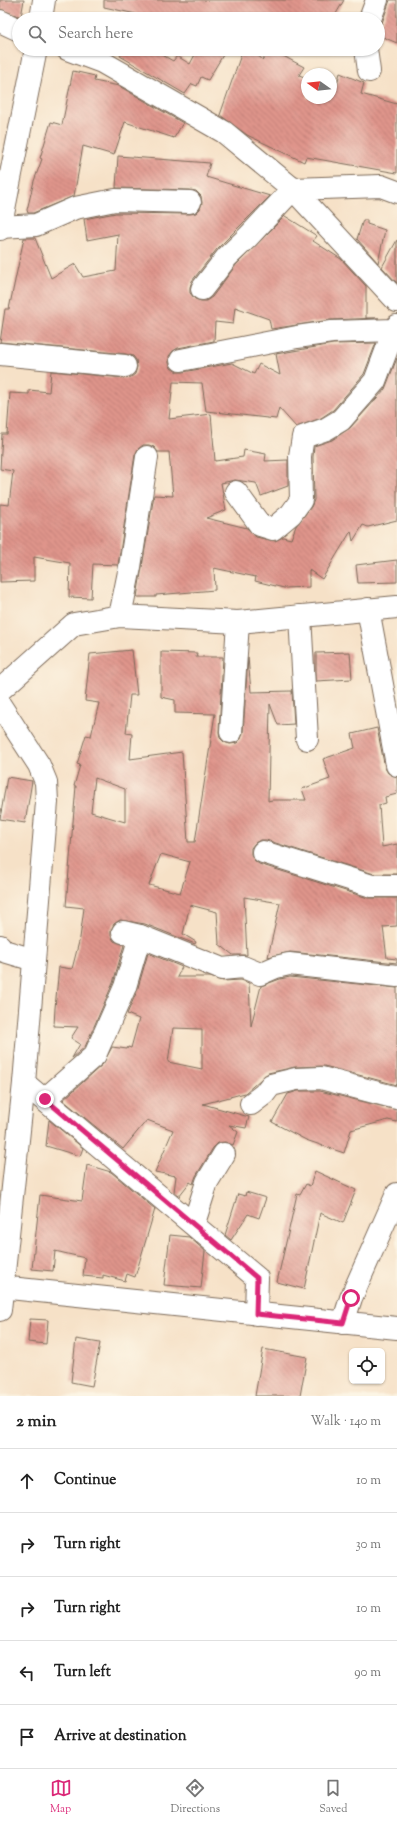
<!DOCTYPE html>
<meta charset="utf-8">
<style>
:root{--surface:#fff;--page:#f2f2f2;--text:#222;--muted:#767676;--line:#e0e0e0;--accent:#db2777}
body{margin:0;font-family:"Sorts Mill Goudy",serif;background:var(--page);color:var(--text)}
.controls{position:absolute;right:12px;bottom:12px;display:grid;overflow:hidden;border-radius:6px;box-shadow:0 1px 3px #0004}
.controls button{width:36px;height:36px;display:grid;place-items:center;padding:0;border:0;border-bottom:1px solid var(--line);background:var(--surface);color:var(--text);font:20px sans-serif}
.compass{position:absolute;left:301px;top:68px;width:36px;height:36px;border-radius:50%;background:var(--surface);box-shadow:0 1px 3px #0004;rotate:285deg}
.stop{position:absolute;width:12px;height:12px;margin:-9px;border:3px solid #db2777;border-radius:50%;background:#fff}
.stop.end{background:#db2777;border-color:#fff;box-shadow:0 1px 4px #0008}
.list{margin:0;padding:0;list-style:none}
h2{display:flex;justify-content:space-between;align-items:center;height:52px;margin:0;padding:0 16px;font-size:17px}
h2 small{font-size:13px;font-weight:400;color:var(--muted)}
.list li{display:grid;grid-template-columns:26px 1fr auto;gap:12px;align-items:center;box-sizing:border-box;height:64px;padding:0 16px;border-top:1px solid var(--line)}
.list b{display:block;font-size:15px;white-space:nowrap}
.list em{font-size:13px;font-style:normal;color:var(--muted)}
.icon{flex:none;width:22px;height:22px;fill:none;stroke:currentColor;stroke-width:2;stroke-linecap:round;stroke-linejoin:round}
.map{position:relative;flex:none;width:397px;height:1396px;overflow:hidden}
.search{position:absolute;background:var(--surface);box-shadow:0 1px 3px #0004;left:12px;right:12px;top:12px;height:44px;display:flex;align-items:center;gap:10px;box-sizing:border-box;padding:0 14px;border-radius:22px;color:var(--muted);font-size:15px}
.sheet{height:372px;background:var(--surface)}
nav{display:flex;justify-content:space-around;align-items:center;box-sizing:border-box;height:56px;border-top:1px solid var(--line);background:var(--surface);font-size:11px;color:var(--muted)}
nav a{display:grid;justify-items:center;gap:2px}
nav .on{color:var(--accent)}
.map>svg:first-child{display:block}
.building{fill:url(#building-back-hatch);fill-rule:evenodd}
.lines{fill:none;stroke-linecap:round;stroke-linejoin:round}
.minor-casing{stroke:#7c6a59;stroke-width:24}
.minor{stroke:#fff;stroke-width:22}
.route{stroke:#db2777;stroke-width:5}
</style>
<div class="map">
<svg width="397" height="1396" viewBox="0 0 397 1396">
<defs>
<pattern id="building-back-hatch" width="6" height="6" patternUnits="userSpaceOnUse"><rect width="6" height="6" fill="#df948b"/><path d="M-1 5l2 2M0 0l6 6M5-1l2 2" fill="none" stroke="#b67971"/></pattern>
</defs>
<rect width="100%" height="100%" fill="#fcf5e5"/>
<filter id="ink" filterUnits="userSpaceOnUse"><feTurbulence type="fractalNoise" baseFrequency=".025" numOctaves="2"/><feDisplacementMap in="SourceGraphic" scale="8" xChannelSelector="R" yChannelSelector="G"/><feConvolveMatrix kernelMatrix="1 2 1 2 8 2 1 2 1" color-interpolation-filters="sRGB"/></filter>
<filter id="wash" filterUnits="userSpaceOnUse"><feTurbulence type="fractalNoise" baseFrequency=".012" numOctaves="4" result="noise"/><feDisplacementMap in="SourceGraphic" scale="16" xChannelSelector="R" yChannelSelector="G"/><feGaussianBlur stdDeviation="0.9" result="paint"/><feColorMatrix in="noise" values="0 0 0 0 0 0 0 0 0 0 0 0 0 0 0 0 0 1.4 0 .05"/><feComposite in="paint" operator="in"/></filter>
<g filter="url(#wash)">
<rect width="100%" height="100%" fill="#f6e1c7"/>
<g id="blocks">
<g class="building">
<path d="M0 0H24L21 17 0 9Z"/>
<path d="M104 0H344L333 19H134L136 14 104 7Z"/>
<path d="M390 0H397V43L378 35V29L382 23Z"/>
<path d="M124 49H152L173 61 177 56 190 64 198 49H213L223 55 208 80 201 77 197 86 192 84 185 94 120 56Z"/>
<path d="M243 49H250L263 60 268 49H270L304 67 299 75 307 78V98H331V86L336 87 340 73 364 83 361 94 397 104V173L306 157 304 162 247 135 220 115Z"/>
<path d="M73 71 95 76 94 81 119 86 183 123 174 138 125 122 114 155 83 146 74 196 33 213H28L27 210 34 181 42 159 40 158 51 122 62 125Z"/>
<path d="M118 156 210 163 206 177 270 196 217 249 192 281 190 287V293L195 299 201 301H206L212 297 236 265 285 216 317 236 313 241 341 259 366 286V318H379L330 320 271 329 269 319 235 307 233 324 215 322 214 341 178 348 173 351 169 356V363L171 368 177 372H183L232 363 254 374 259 364 280 375 276 354 333 344 376 343 364 374 333 410 321 418 296 427 279 408 276 419 206 411 202 383 173 382 169 419 211 414 215 461 243 457 244 450 266 454 265 461 288 460V486L261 496 256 483 235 480 221 483 226 510 206 518 247 528 256 537 275 541 283 537 291 539 296 526 311 507 314 500 313 457 314 446 332 440 350 428 385 389 397 358V520L368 527 363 525 353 541 351 531 322 579 309 570V587L284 588 255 581 256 577 214 568 215 590 156 595V597H137L154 495 173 496 169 452H158L154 447 149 445H143L138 449 135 455 118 565 93 564 91 598 69 597 70 563 34 557V581L0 582V504L9 505 13 471 0 469 2 434H7L10 393 29 394V390L49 392 51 371 124 378 131 377 135 374 137 367 136 360 133 356 126 354 0 342 5 309H9L24 238H35L51 278 75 264 83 277 116 271 118 234 87 240 84 219 116 213 190 214 196 213 200 209 202 203 201 196 196 191 190 190 116 188Z"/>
<path d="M363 220H367V224L385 230 378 263 357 239Z"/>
<path d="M397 240V283L382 267Z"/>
<path d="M397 560V582L358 583 356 565Z"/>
<path d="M132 650 137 695H130L126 733 132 734 130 759 182 752 188 842H195L215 714 175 713V700L161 697V652L197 653 196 657H223L219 732 220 738 224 742 230 744 237 743 241 739 243 733 248 657 251 692 292 691 294 724 278 725 270 704 268 801 272 800H306L302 789 330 779 323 759 355 748 352 734 377 728 385 768 388 773 397 777V794L385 797 386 803 379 805 382 847 397 844V874H374L266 840H260L255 843 251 848V854L254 860 259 864 368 898H397V926L383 927 387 958 397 959V963L290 952 268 957 280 903 244 897 247 955H233L219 944 217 912 190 905 183 934 196 942 195 944 145 924 120 920 114 924 111 930V936L114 941 124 945 113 983 85 1047 72 1058 80 1044 71 1038 78 1027 54 1026 55 1008 59 967 72 969 80 938 84 908 66 906 76 786H74L80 765 77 764 86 735 91 736 99 703 85 701 90 654ZM95 778 125 789V822L91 812ZM161 854 190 862 180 893 149 885Z"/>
<path d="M350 652 352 679 316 681V653Z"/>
<path d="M7 777 32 781 25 823 0 819Z"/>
<path d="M148 953 182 967 177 977H210L223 981 241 980 249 983 251 1026 261 986 280 979 290 977 397 988V1085L324 1066 295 1067 268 1073 245 1093 203 1104 249 1117 246 1128 229 1125 238 1132 233 1145 225 1142 218 1143 213 1148 196 1176 193 1184 190 1182 179 1196 174 1192 176 1176 155 1172 173 1130 147 1120 123 1149 63 1100 103 1064 112 1047 127 1049 128 1047 131 1048 139 1019 127 1014 137 991ZM173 1028 202 1029V1069L168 1062Z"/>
<path d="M298 1091H320L397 1110V1122L388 1120 351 1130 344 1153 306 1140 272 1122 288 1094Z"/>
<path d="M49 1120 83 1148 80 1156 46 1146Z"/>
<path d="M87 1165 111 1172 155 1209 135 1277 127 1274 125 1281 103 1275V1278L83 1276 85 1258 55 1251 53 1271 32 1269 40 1195 82 1201Z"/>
<path d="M315 1171 356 1190 343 1223 320 1213 304 1289 277 1282 297 1194 300 1195 306 1184 310 1186Z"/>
<path d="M246 1192 266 1198 259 1218 248 1214 231 1240 225 1235 238 1194 245 1196Z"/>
<path d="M170 1235 189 1237 205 1251 201 1288 164 1285Z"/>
<path d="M30 1319 48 1320 46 1344 28 1342Z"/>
<path d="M76 1339 100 1343 92 1386 71 1382Z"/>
<path d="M263 1349 307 1357 300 1396H255Z"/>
</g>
</g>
</g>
<g filter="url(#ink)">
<use href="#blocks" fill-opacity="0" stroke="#7c6a59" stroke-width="1"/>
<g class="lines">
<g class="minor-casing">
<g id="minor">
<path d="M41 19 44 0"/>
<path d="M370 19 377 0"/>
<path d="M0 21 19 30"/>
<path d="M67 49 102 62 224 132 293 189 381 186 397 192"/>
<path d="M366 49 369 71"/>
<path d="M0 227 36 225 75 208 115 200 190 202"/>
<path d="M0 229 36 49"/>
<path d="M202 289 227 257 248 237 293 189 397 301"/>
<path d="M0 354 125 366"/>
<path d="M181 360 297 337 332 332 394 330 397 326"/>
<path d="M236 492 260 525 273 529 291 514 301 500 300 456 303 437 326 429 341 420 375 381 394 330"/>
<path d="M368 609 397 765"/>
<path d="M120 616 130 567 147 457"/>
<path d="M300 616 307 739"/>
<path d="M0 690 74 624 120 616 238 622 397 607"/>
<path d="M0 705 39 765 46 782 47 802 24 1083 0 1310"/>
<path d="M231 732 238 622"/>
<path d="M263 852 372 886H397"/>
<path d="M123 932 140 936 222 969 243 967 260 974 276 967 289 964 397 976"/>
<path d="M0 946 4 951 34 960"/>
<path d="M24 1083 257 1278 256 1314"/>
<path d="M45 1099 95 1055 125 987 140 936"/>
<path d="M251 1104 264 1094 271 1085 296 1079 321 1078 397 1098"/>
<path d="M194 1223 207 1182 224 1154"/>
<path d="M0 1287 397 1328"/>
<path d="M343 1323 351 1298 397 1194"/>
</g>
</g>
<use href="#minor" class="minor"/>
</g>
</g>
<g class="lines" filter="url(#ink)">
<path class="route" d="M45 1099 257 1278 256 1314 343 1323 351 1298"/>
</g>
</svg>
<div class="controls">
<button><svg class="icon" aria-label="locate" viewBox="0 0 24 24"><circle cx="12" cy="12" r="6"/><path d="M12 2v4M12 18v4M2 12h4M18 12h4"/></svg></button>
</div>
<svg class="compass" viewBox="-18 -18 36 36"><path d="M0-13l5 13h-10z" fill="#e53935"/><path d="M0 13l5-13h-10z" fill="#767676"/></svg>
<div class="stop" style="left:351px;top:1298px"></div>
<div class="stop end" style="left:45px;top:1099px"></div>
<div class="search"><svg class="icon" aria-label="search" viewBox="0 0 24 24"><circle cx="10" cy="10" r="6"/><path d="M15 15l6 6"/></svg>Search here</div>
</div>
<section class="sheet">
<h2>2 min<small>Walk · 140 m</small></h2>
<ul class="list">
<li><svg class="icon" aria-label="ahead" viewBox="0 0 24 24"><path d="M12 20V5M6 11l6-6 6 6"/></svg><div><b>Continue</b></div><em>10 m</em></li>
<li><svg class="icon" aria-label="right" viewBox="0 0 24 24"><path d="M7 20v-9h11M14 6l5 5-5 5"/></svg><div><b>Turn right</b></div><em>30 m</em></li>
<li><svg class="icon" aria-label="right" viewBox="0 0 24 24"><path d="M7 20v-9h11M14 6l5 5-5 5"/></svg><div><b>Turn right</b></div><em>10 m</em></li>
<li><svg class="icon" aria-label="left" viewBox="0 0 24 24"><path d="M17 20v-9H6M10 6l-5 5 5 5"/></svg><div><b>Turn left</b></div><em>90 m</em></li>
<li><svg class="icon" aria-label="arrive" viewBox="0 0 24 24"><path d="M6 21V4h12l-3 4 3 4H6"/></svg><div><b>Arrive at destination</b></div></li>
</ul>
</section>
<nav>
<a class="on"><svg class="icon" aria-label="map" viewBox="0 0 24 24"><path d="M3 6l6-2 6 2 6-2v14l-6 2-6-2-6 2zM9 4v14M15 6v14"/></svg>Map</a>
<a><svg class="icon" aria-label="directions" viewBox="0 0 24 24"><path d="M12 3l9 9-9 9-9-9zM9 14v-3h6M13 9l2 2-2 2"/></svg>Directions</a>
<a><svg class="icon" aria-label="saved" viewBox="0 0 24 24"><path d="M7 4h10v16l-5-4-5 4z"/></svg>Saved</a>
</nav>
